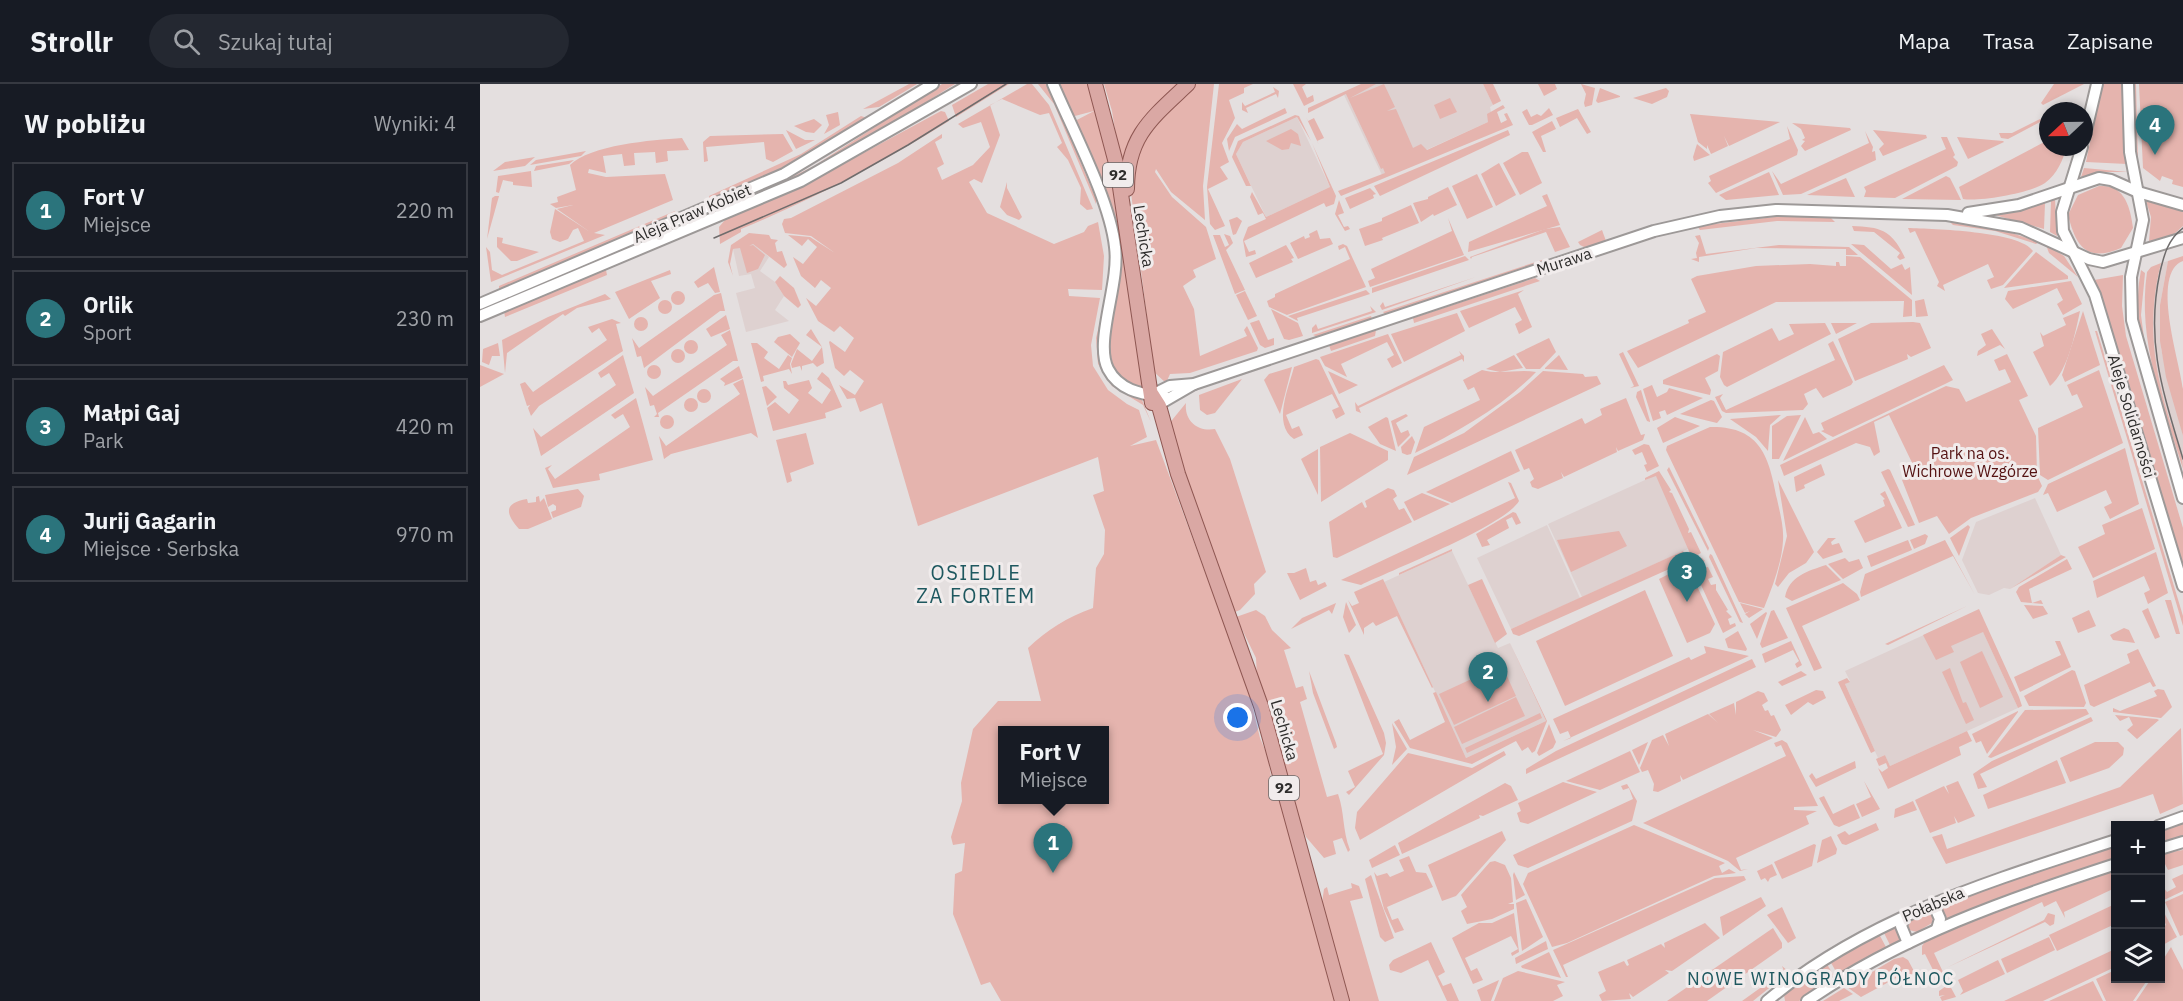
<!DOCTYPE html>
<html lang="pl">
<meta charset="utf-8">
<style>
:root{--surface:#171b24;--page:#242831;--text:#f1f3f6;--muted:#9ea1a6;--line:#363941;--accent:#2b747c}
body{margin:0;font-family:"IBM Plex Sans",sans-serif;background:var(--page);color:var(--text)}
.controls{position:absolute;right:18px;bottom:18px;display:grid;overflow:hidden;border-radius:0px;box-shadow:0 3px 9px #0003}
.controls button{width:54px;height:54px;display:grid;place-items:center;padding:0;border:0;border-bottom:2px solid var(--line);background:var(--surface);color:var(--text);font:30px sans-serif}
.compass{position:absolute;left:1559px;top:18px;width:54px;height:54px;border-radius:50%;background:var(--surface);box-shadow:0 3px 9px #0003;rotate:248deg}
.you{position:absolute;left:758px;top:634px;width:21px;height:21px;margin:-15px;border:4px solid #fff;border-radius:50%;background:#1a73e8;box-shadow:0 0 0 9px #1a73e833}
.badge{display:grid;place-items:center;width:39px;height:39px;border-radius:50%;background:var(--accent);color:#fff;font-size:20px;font-weight:700}
.pin{position:absolute;translate:-50% -50px;filter:drop-shadow(0 2px 3px #0008)}
.pin::after{content:'';position:absolute;top:32px;width:21px;height:18px;background:inherit;clip-path:polygon(0 0,100% 0,50% 100%)}
.popup{position:absolute;left:518px;top:642px;width:111px;height:78px;box-sizing:border-box;display:grid;place-content:center;border-radius:0px;background:var(--surface);filter:drop-shadow(0 2px 4px #0005);font-size:20px;white-space:nowrap;color:var(--muted)}
.popup b{font-size:22px;color:var(--text)}
.popup::after{content:'';position:absolute;left:50%;top:100%;margin-left:-12px;border:12px solid transparent;border-top-color:var(--surface)}
.list{margin:0;padding:0;list-style:none}
h2{display:flex;justify-content:space-between;align-items:center;height:78px;margin:0;padding:0 24px;font-size:26px}
h2 small{font-size:20px;font-weight:400;color:var(--muted)}
.list li{display:grid;grid-template-columns:39px 1fr auto;gap:18px;align-items:center;box-sizing:border-box;height:96px;margin:0 12px 12px;padding:0 12px;border:2px solid var(--line);border-radius:0px}
.list b{display:block;font-size:22px;white-space:nowrap}
.list p{margin:0;font-size:20px;white-space:nowrap;color:var(--muted)}
.list em{font-size:20px;font-style:normal;color:var(--muted)}
.icon{flex:none;width:33px;height:33px;fill:none;stroke:currentColor;stroke-width:2;stroke-linecap:round;stroke-linejoin:round}
.map{position:relative;flex:none;width:1703px;height:917px;overflow:hidden}
header{display:flex;align-items:center;gap:36px;box-sizing:border-box;height:84px;padding:0 30px;background:var(--surface);border-bottom:2px solid var(--line)}
header strong{font-size:28px}
nav{display:flex;gap:33px;margin-inline-start:auto;font-size:21px}
.search{width:420px;height:54px;background:var(--page);display:flex;align-items:center;gap:15px;box-sizing:border-box;padding:0 21px;border-radius:33px;color:var(--muted);font-size:22px}
main{display:flex}
aside{flex:1;background:var(--surface)}
.map>svg:first-child{display:block}
.built{fill:#ded1d0}
.green{fill:#e5b4ae;fill-rule:evenodd}
.lines{fill:none;stroke-linecap:round;stroke-linejoin:round}
.tertiary-casing{stroke:#9d9998;stroke-width:14}
.primary-casing{stroke:#8e5752;stroke-width:16}
.tertiary{stroke:#fff;stroke-width:10}
.primary{stroke:#daa8a4;stroke-width:14}
.tram{stroke:#6f6c6c;stroke-width:1.5}
.labels{text-anchor:middle;stroke-width:6;stroke-linejoin:round;paint-order:stroke}
.shield{fill:#f1ecec;stroke:#686666;stroke-width:1.5}
.shield-label{font-size:15px;font-weight:bold;fill:#2e2d2c}
.street-label{font-size:16px;fill:#2e2d2c;stroke:#f1ecec}
.park-label{font-size:16px;fill:#541212;stroke:#f1ecec}
.neighbourhood-label{font-size:18px;letter-spacing:1.5px;fill:#1e585f;stroke:#f1ecec}
.quarter-label{font-size:20px;letter-spacing:1.5px;fill:#1e585f;stroke:#f1ecec}
</style>
<header>
<strong>Strollr</strong>
<div class="search"><svg class="icon" aria-label="search" viewBox="0 0 24 24"><circle cx="10" cy="10" r="6"/><path d="M15 15l6 6"/></svg>Szukaj tutaj</div>
<nav><a>Mapa</a><a>Trasa</a><a>Zapisane</a></nav>
</header>
<main>
<aside>
<h2>W pobliżu<small>Wyniki: 4</small></h2>
<ul class="list">
<li><span class="badge">1</span><div><b>Fort V</b><p>Miejsce</p></div><em>220 m</em></li>
<li><span class="badge">2</span><div><b>Orlik</b><p>Sport</p></div><em>230 m</em></li>
<li><span class="badge">3</span><div><b>Małpi Gaj</b><p>Park</p></div><em>420 m</em></li>
<li><span class="badge">4</span><div><b>Jurij Gagarin</b><p>Miejsce · Serbska</p></div><em>970 m</em></li>
</ul>
</aside>
<div class="map">
<svg width="1703" height="917" viewBox="0 0 1703 917">
<rect width="100%" height="100%" fill="#e4dfdf"/>
<g class="built">
<path d="M888 0H1003L1013 21 1010 23 1011 28 1008 38 946 66 939 76 902 91 864 11Z"/>
<path d="M817 33 850 103 786 133 756 70 763 58Z"/>
<path d="M273 160 289 173 280 187 295 198 304 212 295 226 309 237 266 248 256 209 275 204 271 190 259 192 253 165Z"/>
<path d="M1688 177 1680 221 1681 265 1703 352V380L1678 297 1673 267 1672 224 1676 202 1681 179Z"/>
<path d="M1176 391 1210 464 1102 513 1068 440Z"/>
<path d="M1555 414 1581 471 1530 505 1524 504 1509 511 1498 509 1482 476 1496 438Z"/>
<path d="M1067 441 1100 514 1031 545 997 474Z"/>
<path d="M972 467 1018 564 1030 559 1066 637 986 674 904 498Z"/>
<path d="M1494 528 1538 624 1410 682 1405 671 1398 674 1365 600 1370 597 1365 587Z"/>
</g>
<g class="green">
<path d="M429 0H437L399 23 383 25Z"/>
<path d="M462 0H475C413 39 351 79 283 107L334 82Z"/>
<path d="M508 0H529L476 33 472 21Z"/>
<path d="M547 0H552L569 21 613 125 607 126 600 120 601 104 588 76 577 63 582 59 569 29 560 31 522 15 510 21 520 51 502 99 494 95 489 98 507 129 574 160 604 148 608 142 618 138 624 172 622 206 588 205 589 212 620 214 611 261 613 282 628 306 647 320 659 326 667 353 650 362 676 356 767 601 780 654 788 673 792 699 802 724 855 917H521L510 898 501 901 473 830 475 790 482 787 485 759 473 761 471 753 482 717 481 699 493 645 518 617H561L548 564C568 545 586 534 613 524L616 484 624 470 625 446 613 411 624 407 618 373 438 442 402 319 380 328 375 314 367 315 359 301 375 311 384 297 370 286 364 292 355 284 349 258 350 257 365 268 374 254 360 242 354 248 338 237 326 214 336 222 351 204 341 196 335 204 321 192 313 173 323 180 337 163 328 155 322 162 308 151 330 153 355 169 331 152 305 149 302 140 304 135 311 134 418 79 462 50V54L455 58 464 80 457 84 462 96 493 81 510 63 501 38 483 44 478 40ZM522 646H624V716H522Z"/>
<path d="M558 0H568L616 115V120L574 20Z"/>
<path d="M577 0H609L628 62 664 305 644 298 629 280 627 256 640 197V168L593 38 614 27 591 33Z"/>
<path d="M624 0H702L643 78H640L632 27Z"/>
<path d="M715 0H734L723 102 725 136 691 108 676 85 675 88 692 113 726 143 736 175 713 186 716 193 703 202 714 225 720 272 767 252 764 246 767 242 778 264 777 267 710 289 690 290 686 299 674 288 650 101 657 65 682 31Z"/>
<path d="M739 0H773L764 4V9L749 16 755 34 742 59 749 78 740 83 748 95 728 105 745 142 735 146 730 140 727 103Z"/>
<path d="M813 0H826L822 3 827 14 833 11 834 17 824 22Z"/>
<path d="M881 0H896L870 14 904 0 915 23 907 27 916 25 933 64 941 60 947 66 1008 38 1007 30 1023 21 1025 24 1017 28 1021 39 1027 36 1024 30 1027 29 1033 41 861 112 858 107 905 89 903 84 901 85 866 10 828 29V24Z"/>
<path d="M1003 0H1013L1021 17 1013 21Z"/>
<path d="M1058 0H1075L1077 5 1064 12Z"/>
<path d="M1101 0 1115 4 1112 21 1105 23 1104 19 1106 10Z"/>
<path d="M1574 0H1604L1563 21 1561 19Z"/>
<path d="M1622 0H1643L1647 80 1606 78Z"/>
<path d="M1652 0H1656L1658 77 1655 80Z"/>
<path d="M1659 0H1703V103L1692 100 1693 96 1682 92 1680 97 1663 84Z"/>
<path d="M793 3 799 7 798 14 796 10 766 24 768 29 762 26V18L765 22 795 8Z"/>
<path d="M1120 4 1140 12V13L1118 19 1116 17Z"/>
<path d="M1186 4 1189 7 1187 13 1172 20 1153 14Z"/>
<path d="M970 14 977 28 960 35 954 21Z"/>
<path d="M805 24 807 29 755 53 749 67 747 55 757 40 762 45Z"/>
<path d="M1069 24 1073 31 1052 41H1049L1042 28 1047 25 1051 33 1057 30 1061 32Z"/>
<path d="M1098 25 1111 48 1107 50 1097 34 1080 43 1076 34Z"/>
<path d="M461 27 465 28 469 37C402 79 334 115 261 145V148L240 160 239 143 245 136 326 100Z"/>
<path d="M358 28 360 41 344 50 349 41 346 31Z"/>
<path d="M1210 30 1300 38 1249 62 1244 52 1248 62 1231 70 1227 61V65L1218 58Z"/>
<path d="M815 31 819 32 831 57 817 33 763 58 756 70 771 102H766L752 73 758 57Z"/>
<path d="M381 32 387 34 296 87 230 115 229 112 321 70Z"/>
<path d="M826 33 828 37 834 34 844 54 837 57 839 61Z"/>
<path d="M334 35 342 41 334 49 326 48 314 42Z"/>
<path d="M1560 35 1562 37 1528 55 1521 54 1519 49H1532Z"/>
<path d="M1072 37 1076 45 1061 52 1066 68H1063L1052 48Z"/>
<path d="M1312 39 1370 44 1371 46 1325 67 1321 62 1325 57 1322 56 1325 54 1321 45Z"/>
<path d="M1307 42 1318 66 1317 71 1236 109 1228 99 1231 97 1229 92 1310 55Z"/>
<path d="M811 45 818 50 821 62 811 59 809 65 802 66 786 57Z"/>
<path d="M306 46 325 56H335L316 65Z"/>
<path d="M1028 46 1030 51 900 112 894 102Z"/>
<path d="M1393 46 1446 51 1447 54 1403 72 1399 65 1404 60Z"/>
<path d="M1385 47 1393 63 1392 68 1395 67 1396 76 1321 110 1303 111 1292 87 1301 100 1389 59Z"/>
<path d="M303 50 313 67 293 78 286 75 284 58 226 63 228 77 224 78 223 58 230 52Z"/>
<path d="M1461 53H1467L1475 71 1473 73 1478 78 1477 82 1415 114 1384 113 1386 107 1384 103 1466 65Z"/>
<path d="M1477 53 1523 57 1524 58 1488 75Z"/>
<path d="M202 54 209 66 187 67 188 77 176 79 175 68 154 69 155 81 144 82 142 70 123 72 126 89 109 85 108 89 126 93 185 90 193 116 114 149 125 151 11 198 6 163 10 168 12 186 22 191 104 157 98 144 93 146 88 155 80 158 72 155 70 148 75 125 110 148 77 125 93 121 76 124 70 120 78 118 77 113 96 106 90 81C110 61 172 56 202 54Z"/>
<path d="M1568 56V63H1587C1582 77 1578 89 1565 99 1551 109 1499 118 1483 115L1479 103Z"/>
<path d="M832 59 856 112 854 120 846 123 844 119 764 157 769 168 775 166 776 170 766 173 763 156 768 143 786 135 783 129 778 131 770 113 772 108 786 133 850 103Z"/>
<path d="M1217 60 1230 71 1214 77 1213 73Z"/>
<path d="M106 67 101 72 50 81 56 76Z"/>
<path d="M1042 68H1048L1062 99 1040 111 1023 79Z"/>
<path d="M55 73 45 82 13 87 25 78Z"/>
<path d="M94 76 89 80 54 87 56 82Z"/>
<path d="M1019 79 1036 111 1016 122 1001 90Z"/>
<path d="M1604 84 1648 88H1618L1601 93Z"/>
<path d="M51 87 52 103 33 101V98L23 96 19 109 16 108 18 92Z"/>
<path d="M1289 88 1299 111 1246 116 1239 111Z"/>
<path d="M997 90 1013 123 987 135 972 102Z"/>
<path d="M1466 92 1470 94 1481 116 1422 115Z"/>
<path d="M1366 94 1375 113 1327 111Z"/>
<path d="M527 98V104L542 133 539 136 527 131 520 123Z"/>
<path d="M1619 102C1645 100 1650 123 1653 144L1641 164C1606 179 1596 162 1588 131L1598 111Z"/>
<path d="M968 103 977 121 954 132 953 130 941 138 933 119 948 115V113Z"/>
<path d="M890 104 896 110 893 111 894 114 870 125 865 114Z"/>
<path d="M1067 110 1080 141 988 168 989 158 1067 122 1062 112Z"/>
<path d="M15 112H19L7 155 12 114Z"/>
<path d="M1575 115 1577 152 1570 148 1571 116Z"/>
<path d="M859 116 864 129 858 131 864 143 868 142 870 145 865 147 855 130Z"/>
<path d="M1666 117 1703 127V142L1692 152 1669 157 1671 133Z"/>
<path d="M1565 119 1564 145 1515 131Z"/>
<path d="M931 121 939 139 902 154 903 156 885 162 879 145 902 137V134Z"/>
<path d="M195 127 197 130 19 207V202Z"/>
<path d="M757 133 762 137 756 150 753 151 749 136Z"/>
<path d="M1294 133H1350L1355 138 1297 137 1220 146 1217 142Z"/>
<path d="M968 134 984 171 890 203 888 197 895 194 891 185 972 147Z"/>
<path d="M1470 138 1516 144 1559 158 1556 160 1515 147 1473 141Z"/>
<path d="M200 139 202 143 21 218V216Z"/>
<path d="M1372 142C1401 143 1412 146 1425 174L1420 176 1417 173 1420 169 1394 148 1374 147Z"/>
<path d="M1080 143 1090 163 1075 168 1066 148 992 173 991 175 990 173 1065 145Z"/>
<path d="M1428 144C1453 145 1540 147 1553 167L1523 201 1511 205 1507 196 1514 193 1508 180 1463 201 1465 207 1457 202 1459 198 1435 147 1430 149Z"/>
<path d="M837 146 840 155 850 154 853 160 818 175 810 159 824 152 825 155 830 153 829 150Z"/>
<path d="M1122 146 1126 157 1106 164 1100 161 1098 158Z"/>
<path d="M269 149 289 151 291 155 298 156 295 159 297 168 302 167 307 181 304 184 273 160 269 162 273 161 285 171 278 185 267 189 260 164 253 165 250 180 253 192 248 178 251 161Z"/>
<path d="M744 150 750 152 753 159 746 166 765 206 755 210 733 151H740L745 163 749 161Z"/>
<path d="M1220 151 1226 170 1299 161 1369 163 1378 171H1366V165L1276 164 1219 173V178L1211 175 1217 174 1216 169 1219 159 1215 152Z"/>
<path d="M205 152 126 186 127 191 25 233 24 227Z"/>
<path d="M17 153 23 154 22 159 59 168 37 177H31L17 163Z"/>
<path d="M863 160 867 162 886 203 807 231 789 223 787 217 795 213V210L870 175 865 163 859 166 858 162Z"/>
<path d="M1371 160 1384 161 1411 185 1422 180 1425 186 1430 183 1432 211Z"/>
<path d="M806 161 814 174 811 175 813 178 776 194 769 179Z"/>
<path d="M1566 161 1584 172 1598 193 1569 169Z"/>
<path d="M1556 168 1588 192V195L1524 204Z"/>
<path d="M985 172 989 176 892 209V204Z"/>
<path d="M1366 172 1380 173 1432 216V232L1423 233 1424 217 1296 218 1158 284 1147 267 1209 239 1208 236 1226 228 1211 195 1217 192 1276 182 1330 180 1356 182V178H1359L1360 182H1366Z"/>
<path d="M1703 172V177C1670 189 1700 278 1703 305 1703 320 1703 337 1703 352L1686 293 1680 257V221L1688 177Z"/>
<path d="M1065 175 1064 178 905 230 903 228Z"/>
<path d="M1681 179C1668 231 1672 276 1687 327 1692 345 1703 366 1703 385 1683 320 1657 257 1667 188L1671 183Z"/>
<path d="M234 183 240 208 235 209 228 199 218 204 214 198Z"/>
<path d="M190 186 191 190 171 197 180 214 149 235 135 208Z"/>
<path d="M1661 186 1665 189 1661 231 1666 269 1703 399C1683 333 1647 256 1661 186Z"/>
<path d="M1643 191 1642 222 1646 252 1703 444V486L1614 196Z"/>
<path d="M300 192 314 204 321 221 318 224 304 212 295 198Z"/>
<path d="M996 193 902 226 900 222 903 218 905 223Z"/>
<path d="M1055 194 1060 197 934 239 933 234Z"/>
<path d="M1591 197 1602 220 1583 231 1577 220 1583 216 1577 204 1533 225 1525 215 1528 207Z"/>
<path d="M886 206 890 210 817 234 818 237 808 232Z"/>
<path d="M1044 206 1038 210 1052 243 1039 250 1035 240 1042 236 1035 223 989 244 980 227Z"/>
<path d="M765 207 777 232 768 236 756 211Z"/>
<circle cx="198" cy="214" r="7"/>
<path d="M241 209 245 227H240L164 284 161 272 157 273 152 254 159 264 234 211Z"/>
<path d="M125 210 131 215 97 224 85 232 83 230 27 269 25 289 22 256 68 233Z"/>
<path d="M626 213C618 260 608 295 662 316L671 338 663 321 632 302 618 280 616 254Z"/>
<path d="M1444 215 1448 232 1436 233 1435 217Z"/>
<circle cx="185" cy="223" r="7"/>
<path d="M890 222 896 228 832 249V244L836 240 838 245 892 227Z"/>
<path d="M791 225 818 239 823 252 809 256 804 255Z"/>
<path d="M1600 227C1595 250 1588 287 1570 302L1553 268 1564 262 1560 248 1563 252 1586 241 1583 234Z"/>
<path d="M1603 227 1620 281 1585 298 1582 291Z"/>
<path d="M977 229 985 247 924 278 911 250Z"/>
<path d="M246 231 250 245 231 253 226 245Z"/>
<path d="M891 232 892 235 838 253 833 251Z"/>
<circle cx="161" cy="240" r="7"/>
<path d="M132 235 141 239 136 240 143 267 59 322 51 332 48 324 50 321 47 322 40 300 45 298 53 308 127 256 119 244 112 249 108 243Z"/>
<path d="M779 236 788 256 794 254V261L785 264 780 261 770 239Z"/>
<path d="M1433 238 1440 239 1451 264 1431 273 1427 270 1428 275 1375 297 1358 255 1391 239Z"/>
<path d="M1351 239H1377L1356 250Z"/>
<path d="M1309 240 1345 239 1351 250 1247 303 1244 301 1240 293 1243 268 1292 244 1299 257 1314 250Z"/>
<path d="M331 245 342 263 344 279 337 283 333 279 322 282V287L320 282 312 284 311 280 317 265 332 277 342 263 326 251Z"/>
<path d="M1512 245 1525 265 1520 261 1497 272 1498 267 1506 261 1501 250Z"/>
<path d="M250 246 258 277H253L178 329 179 333H174L177 330 174 321 170 322 165 303 173 312 247 261 241 251Z"/>
<path d="M896 246 895 252 851 267 849 261Z"/>
<path d="M1615 247H1617L1703 532V542Z"/>
<path d="M310 250 320 259 312 273 294 258 298 253Z"/>
<path d="M908 250 922 279 912 284 907 275 914 271 907 258 861 280 867 293 845 282 840 273Z"/>
<path d="M1069 254 1076 268 1060 285H1046L1036 270Z"/>
<circle cx="211" cy="263" r="7"/>
<path d="M1353 257 1373 298 1371 301 1343 314 1336 304 1324 310 1328 320 1323 326 1246 329 1242 327 1235 313 1243 310 1240 314 1246 326 1355 276 1348 260Z"/>
<path d="M18 259 20 272H12L9 281 2 278 3 265Z"/>
<path d="M271 259H277L288 268 284 274 299 285 308 271 312 274 310 280 312 290 309 285 283 292 284 297 281 298Z"/>
<circle cx="198" cy="272" r="7"/>
<path d="M979 267 984 272V278L982 275 879 324 881 329 876 327 875 318 878 322 981 271Z"/>
<path d="M1143 268 1159 302 1150 304 1154 302 1139 270 1135 272Z"/>
<path d="M1237 270 1240 272 1238 287 1225 294 1231 306 1230 311 1183 300V296Z"/>
<path d="M1527 270 1548 312 1539 316 1556 352 1557 391 1562 402 1558 408 1491 434 1469 450 1457 432 1439 439 1422 396 1437 389 1409 331 1394 338 1400 368 1394 372 1390 363 1376 359 1304 392 1300 381 1466 302 1479 305 1486 318 1531 298 1525 285 1519 287 1514 276Z"/>
<path d="M143 271 154 309 61 372 53 344 61 353 136 301 129 289 121 294 118 289Z"/>
<path d="M1034 271 1043 284 1020 288 1006 285Z"/>
<path d="M1079 271 1088 286 1065 285V284Z"/>
<path d="M836 275 839 276 865 330 856 335 852 326 859 323 852 310 806 331 812 345 819 342 823 351 814 355C792 340 809 303 814 283Z"/>
<path d="M0 281 24 290 0 303Z"/>
<path d="M1464 281 1473 296 1465 300 1353 353 1341 347 1344 346 1341 339Z"/>
<circle cx="174" cy="288" r="7"/>
<path d="M259 282 263 294 244 302 245 299 240 295Z"/>
<path d="M812 283 800 330 784 296 789 290Z"/>
<path d="M1002 286C1021 291 1038 285 1056 288 1022 323 979 347 935 369L944 343 1000 316 994 303 988 306 983 296Z"/>
<path d="M1619 286 1643 359 1568 396 1560 391 1558 344 1603 323 1597 310 1592 312 1587 301Z"/>
<path d="M848 287 878 301 859 310Z"/>
<path d="M1063 287 1103 290 1105 293 1117 292 1121 300 927 391 934 373 984 349 1040 308Z"/>
<path d="M342 288 349 294 362 323 345 329 346 334 293 347 287 324 295 318 309 330 319 316 304 304 303 297H306L308 301 329 296 332 304 328 309 342 320 351 306 337 295Z"/>
<path d="M263 295 278 354 271 349 191 370 184 375 179 352 186 362 260 310 253 300Z"/>
<path d="M762 295 735 329 727 331 720 326 719 311Z"/>
<path d="M1172 301 1177 313 1187 308 1189 304 1223 314 1187 331 1185 326 1179 328 1181 334 1173 337 1163 305Z"/>
<path d="M286 302 297 313 287 322 282 303Z"/>
<circle cx="224" cy="312" r="7"/>
<path d="M1161 306 1170 337V338L1167 337 1156 313 1157 308Z"/>
<path d="M156 314 173 376 119 390 120 396 73 404 65 384 72 381 68 385 75 395 150 343 143 330 135 335 131 331Z"/>
<path d="M1146 314 1161 351 1165 350 1163 356 1138 367 1136 363 1137 368 1084 393 1081 388 1083 394 1058 405 1052 403 1050 398 1054 395 1049 384 1044 386 1035 366 1102 334 1105 340 1122 331 1120 325Z"/>
<circle cx="211" cy="321" r="7"/>
<path d="M1231 316 1234 317 1242 333 1237 339 1200 330Z"/>
<path d="M706 319C704 337 718 348 735 345L750 375 786 488 774 500 775 510 760 526 755 528 688 341Z"/>
<path d="M926 330 928 332 916 339 921 349 928 346 930 351 918 363 911 337Z"/>
<path d="M1301 331 1290 341 1288 367 1276 353 1250 335Z"/>
<path d="M1321 331 1299 375H1292V342L1307 332Z"/>
<circle cx="187" cy="338" r="7"/>
<path d="M906 333 908 334 916 367 900 360 888 343Z"/>
<path d="M1195 333 1220 342 1183 359 1177 344Z"/>
<path d="M1325 333 1333 350 1339 348 1347 355 1303 377Z"/>
<path d="M1230 343C1281 342 1289 373 1297 415 1300 429 1304 443 1303 457 1302 478 1292 504 1284 524L1259 518 1186 366 1187 362Z"/>
<path d="M326 349 334 380 310 389 312 397 307 399 296 356Z"/>
<path d="M870 349 908 367V376L841 418 840 363Z"/>
<path d="M932 352 935 358 931 370 927 371 922 369 921 363Z"/>
<path d="M1164 360 1169 361 1179 382 1167 388 1164 381 1167 380 1162 368 1155 371 1152 366Z"/>
<path d="M1645 364 1659 420 1630 435 1624 423 1632 419 1626 406 1577 428 1568 409 1563 411 1568 400Z"/>
<path d="M838 365V411L821 375Z"/>
<path d="M1031 367 1040 387 972 419 946 408Z"/>
<path d="M1341 380 1345 391 1324 401 1325 404 1316 408 1314 393Z"/>
<path d="M1189 383 1229 464 1228 467 1187 386Z"/>
<path d="M1408 385 1410 386 1435 441 1428 443 1401 388Z"/>
<path d="M1179 387 1191 406 1189 408 1192 409 1209 445 1208 449 1211 448 1221 469 1212 474 1176 392 1165 396V394Z"/>
<path d="M1298 396 1334 468 1326 479 1309 489 1298 503 1295 500 1307 452Z"/>
<path d="M1028 398 1031 399 1039 417C1024 442 914 485 881 501L861 496 1035 414Z"/>
<path d="M908 404 914 406 917 412 913 415 919 426 924 424 932 438 857 474 853 473 849 438 882 418 885 424 887 423 885 417Z"/>
<path d="M98 405 104 412 101 423 73 434 71 428 76 426V422L73 420 68 423 65 411Z"/>
<path d="M1405 407 1422 444 1385 459 1374 437 1405 422 1403 416 1405 415 1400 410Z"/>
<path d="M942 409 970 420 934 437 924 418Z"/>
<path d="M59 412 60 418 64 414 72 435 48 445H39C24 428 25 419 47 415L48 419 56 418V413Z"/>
<path d="M1662 424 1675 465 1613 494 1598 463 1625 450 1622 441Z"/>
<path d="M1033 428 1036 429 1041 439 1036 441 1032 433 1026 436 1029 444 1007 456 1010 461 1002 463 996 450Z"/>
<path d="M1488 441 1490 443 1479 472 1470 454Z"/>
<path d="M1139 447 1147 462 1091 488 1077 456Z"/>
<path d="M1445 450 1448 452 1445 460 1434 465 1430 456Z"/>
<path d="M1348 454H1356L1351 458 1352 461 1359 459 1363 468 1343 475 1337 468Z"/>
<path d="M1428 456 1432 466 1391 483 1387 472Z"/>
<path d="M1465 456 1495 511 1473 472 1381 513 1380 508 1385 490Z"/>
<path d="M972 465V467L919 491V489Z"/>
<path d="M1203 467 1207 475 1205 478 1039 552 1033 550 1031 545Z"/>
<path d="M1676 468 1688 509 1668 520 1664 509 1670 506 1664 492 1617 514 1613 497Z"/>
<path d="M1230 470 1232 471 1263 539 1260 538 1229 473Z"/>
<path d="M1581 471 1586 473 1530 505Z"/>
<path d="M1222 474 1225 477 1221 479 1223 484 1228 483 1233 493 1228 495 1231 501 1236 500V506L1248 526 1246 527 1252 533 1248 535 1250 541 1255 539 1256 542 1243 549 1211 479Z"/>
<path d="M1365 474 1369 478 1379 475 1383 484 1363 495 1348 480Z"/>
<path d="M1587 475 1592 485 1549 505 1552 519 1561 516 1563 520 1541 518 1536 508 1539 503Z"/>
<path d="M1207 481 1235 540 1230 549 1207 559 1179 495Z"/>
<path d="M1346 481 1361 496 1312 517 1305 513C1309 492 1328 487 1346 481Z"/>
<path d="M826 484 830 498 836 496 838 501 845 498 847 502 820 516 807 489H814Z"/>
<path d="M903 495 953 603 952 604 917 532 896 542 893 538 884 544V551L868 516 872 522 879 519 874 508Z"/>
<path d="M1002 495 1027 550 1015 559 988 501Z"/>
<path d="M1363 499 1377 510 1380 516 1322 542 1342 584 1334 587 1306 524Z"/>
<path d="M1165 506 1193 572 1085 622 1056 557Z"/>
<path d="M1685 516H1691L1700 550H1696Z"/>
<path d="M866 518 876 541 869 549 863 533Z"/>
<path d="M856 519 852 530 849 526 811 545 822 534Z"/>
<path d="M1260 519 1283 525 1269 534 1265 530 1270 527 1265 529Z"/>
<path d="M1544 521 1563 522 1568 530 1553 535Z"/>
<path d="M1487 522 1408 561 1405 560Z"/>
<path d="M1668 524 1680 553 1675 555 1662 527Z"/>
<path d="M1499 525 1539 613 1542 622 1538 624 1503 548 1471 562 1474 568 1456 576 1443 551Z"/>
<path d="M776 526 785 532 792 546 811 564 804 566 816 604 823 602 827 615 820 618 847 713 858 710C865 730 862 745 870 766L868 768 862 754 853 757 856 770 844 774 826 753 819 737 777 594 776 574 756 533Z"/>
<path d="M1294 526 1308 554 1282 564 1280 560 1291 527Z"/>
<path d="M1609 526 1616 542 1598 549 1592 534Z"/>
<path d="M1286 528 1287 529 1277 555 1270 540Z"/>
<path d="M1644 544 1649 546 1655 559 1633 556 1630 551Z"/>
<path d="M1258 547 1267 565 1266 567 1248 564 1245 555Z"/>
<path d="M1311 557 1322 581 1317 584 1315 580 1319 577 1313 566 1285 579 1282 570Z"/>
<path d="M1575 557H1580L1591 583 1540 608 1534 593 1581 571Z"/>
<path d="M1030 559 1067 637 1055 667 1052 669 1048 663 1042 667 1036 657 992 680 930 664 914 638 919 635 930 656 965 638 953 609 956 608 986 674 1066 637Z"/>
<path d="M1224 562 1269 572 1083 657 1091 654 1088 647 1080 650 1073 635 1209 573 1211 576 1226 569Z"/>
<path d="M1658 565 1676 602 1673 603 1670 598 1614 623 1610 621 1604 601 1650 579 1647 570Z"/>
<path d="M1502 567 1523 613 1500 624 1480 578Z"/>
<path d="M864 570 869 571 904 649 906 659 904 671 869 711 866 708 875 703 868 687 903 670Z"/>
<path d="M1272 575 1276 583 1046 690V685L1076 667Z"/>
<path d="M1022 581 1036 612 974 641 959 610Z"/>
<path d="M1470 584 1483 619 1486 618 1494 636 1486 640 1462 588Z"/>
<path d="M1592 586 1595 587 1606 619 1604 623 1549 622 1544 612Z"/>
<path d="M829 587 856 659 857 663 854 665 833 609Z"/>
<path d="M1321 587 1327 591 1302 602 1298 598Z"/>
<path d="M1367 594 1370 598 1365 600 1395 667 1391 669 1358 598Z"/>
<path d="M1678 605 1684 606 1692 623 1681 634 1633 628V624L1640 627 1677 612 1674 607Z"/>
<path d="M1336 606 1343 607 1346 614 1333 621 1328 618 1311 631 1305 621Z"/>
<path d="M1278 607 1284 609 1288 617 1282 621 1285 627 1288 626 1291 632 1294 631 1301 646 1296 653 1273 646 1293 654 1203 696 1200 691 1201 697 1178 708 1173 707 1174 700 1168 686 1162 688 1160 684 1172 656 1183 651 1189 662 1185 650 1228 630 1238 639 1229 630 1254 619 1256 631V618Z"/>
<path d="M1036 613 1045 632 982 660 974 643Z"/>
<path d="M1606 625 1609 630 1511 674 1508 673 1545 626Z"/>
<path d="M1538 627V628L1507 670 1501 657 1496 659 1492 650Z"/>
<path d="M1060 629 1062 634 987 669 985 664Z"/>
<path d="M1635 631 1677 635 1679 636 1657 655 1647 646 1653 641 1649 633 1640 637Z"/>
<path d="M1611 633 1613 637 1500 690 1507 703 1498 705 1493 690 1512 677Z"/>
<path d="M912 639 927 665 912 681 916 663Z"/>
<path d="M1069 640 1076 658 1073 664 1059 672 1057 669Z"/>
<path d="M1701 644 1703 720 1680 730 1673 710 1466 780 1452 753 1462 750 1467 765 1640 703Z"/>
<path d="M1487 647 1492 657 1479 663 1481 671 1408 705 1398 684 1402 688 1408 684 1406 679 1399 682 1396 675 1405 671 1410 682Z"/>
<path d="M1302 656 1307 659 1338 722 1314 723V726L1337 727 1326 732 1329 740 1256 774 1261 786 1268 785 1260 787 1248 777 1163 739 1306 672 1301 661 1296 663 1294 659Z"/>
<path d="M1168 658 1159 681 1152 666Z"/>
<path d="M1615 658H1638L1644 664 1643 671 1629 684 1590 698 1580 674Z"/>
<path d="M1024 667 1026 671 880 756 875 744 877 728 928 669 992 684Z"/>
<path d="M1150 667 1160 688 1120 706 1086 697Z"/>
<path d="M1577 676 1586 699 1508 725 1503 711Z"/>
<path d="M1375 677 1376 684 1336 703 1329 692 1332 689 1336 695Z"/>
<path d="M1384 697 1400 725 1382 733 1376 720 1391 713Z"/>
<path d="M1478 697 1495 732 1478 739 1474 732 1476 739 1450 749 1435 716 1464 702 1469 710 1466 702Z"/>
<path d="M1083 698 1117 708 1048 740 1040 738 1037 729 1041 727 1038 719Z"/>
<path d="M1025 699 1031 702 1038 716 1003 732 999 731 1000 734 922 770 918 759Z"/>
<path d="M1147 700 1157 717 1152 737 1048 784 1038 781 1033 771 1153 715 1149 704 1143 706 1141 702Z"/>
<path d="M1344 712 1353 730 1374 720 1380 734 1359 743 1354 741 1339 714Z"/>
<path d="M1433 717 1437 726 1414 734 1415 725Z"/>
<path d="M1703 737V754L1681 761 1680 744Z"/>
<path d="M1396 739 1399 746 1366 761 1362 760 1357 751 1365 747 1369 751Z"/>
<path d="M1154 741 1245 779 1239 782 1242 789 1249 785 1256 789 1234 792 1087 859 1072 863 1043 800 1048 789Z"/>
<path d="M1022 747 1026 756 976 812 962 817 948 781Z"/>
<path d="M1351 752 1357 765 1356 770 1337 779 1342 756Z"/>
<path d="M1635 759V775L1557 801 1463 838 1458 821Z"/>
<path d="M1334 760 1336 761 1332 782 1302 795 1294 778Z"/>
<path d="M915 761 920 771 892 784 889 776Z"/>
<path d="M1703 766V781L1688 786 1685 780 1681 782 1680 770Z"/>
<path d="M929 772 936 788 946 789 953 803 907 823 912 836 918 834 924 846 915 849 904 825 894 788 897 792 907 789 910 793 924 787 919 776Z"/>
<path d="M1015 777 1025 781 1031 794 1033 818 1028 820H1034V825L1012 835 987 840 981 827 987 823 981 811 1010 778Z"/>
<path d="M1292 780 1297 791 1290 794 1288 798 1285 794 1281 796 1277 787Z"/>
<path d="M1635 785V804L1584 828 1585 834 1576 817 1564 823 1562 818 1454 869 1463 888 1458 890 1454 888 1445 870 1442 871V862L1447 855 1526 821Z"/>
<path d="M1034 788 1045 811 1036 816 1033 791Z"/>
<path d="M1703 790V807L1684 816 1681 800 1687 808 1696 803 1692 795Z"/>
<path d="M891 791 914 854 905 858 900 853 885 795Z"/>
<path d="M1264 792 1266 796 1083 881 1088 893H1086L1073 866 1235 794Z"/>
<path d="M871 799 879 802 883 814 870 817 899 917H868L842 819 844 805 847 803 849 811 872 804Z"/>
<path d="M1703 810V851L1700 852 1685 818Z"/>
<path d="M1281 813 1286 822 1243 852 1240 833Z"/>
<path d="M1046 815 1063 853 1042 867 1036 819Z"/>
<path d="M1635 820V840L1577 867 1569 851Z"/>
<path d="M1680 821 1697 853 1681 862V844L1686 841 1681 830Z"/>
<path d="M1302 823 1316 854 1308 859 1287 831Z"/>
<path d="M1447 828 1453 832 1452 839 1437 848 1429 846 1427 840 1430 835Z"/>
<path d="M1034 829 1039 868 1032 872 1031 869 1038 865 1031 852 985 874 991 887 997 884 1003 896 993 900 972 854 999 839H1012Z"/>
<path d="M1568 829 1575 831 1574 840 1570 842 1565 838 1466 884 1564 836Z"/>
<path d="M1225 839 1240 854 1192 887 1185 886 1189 889 1153 913 1149 909 1151 915 1122 917 1119 911 1126 907 1118 888 1144 877 1147 882 1149 881 1147 876 1181 860 1185 864 1184 859Z"/>
<path d="M1417 840 1423 856 1411 863 1403 847Z"/>
<path d="M1293 844 1302 859V864L1227 917H1187Z"/>
<path d="M1399 850 1407 865 1358 891 1350 877Z"/>
<path d="M1569 853 1575 866 1527 889 1521 875Z"/>
<path d="M1066 857 1068 865 1036 880 1035 874Z"/>
<path d="M951 858 965 888 958 892 963 902 971 899 979 917H967L948 876 921 889 910 886 909 881 913 876Z"/>
<path d="M1691 863 1703 886V917H1656L1671 895 1680 894 1681 879Z"/>
<path d="M1635 865V883L1563 917H1524Z"/>
<path d="M1069 868 1081 894 1042 884 1041 882Z"/>
<path d="M1423 873 1428 876 1435 889 1422 894 1418 893 1381 913 1367 903 1377 899V897L1414 875Z"/>
<path d="M1518 876 1525 890 1480 911 1483 907 1478 896Z"/>
<path d="M1347 880 1355 894 1319 917H1305L1304 911 1307 906Z"/>
<path d="M1302 882 1309 888 1273 917H1262L1304 887Z"/>
<path d="M1635 886 1636 894 1668 895 1653 917H1626L1616 895Z"/>
<path d="M1038 887 1085 898 1077 901 1083 912 1073 917H1014L1023 894Z"/>
<path d="M1019 896 1011 917H1001L997 906Z"/>
<path d="M1613 897 1623 917H1569Z"/>
<path d="M1469 900 1476 913 1462 917 1460 913 1465 911 1459 912V907Z"/>
<path d="M1364 904 1373 910 1359 917H1343Z"/>
</g>
<g class="lines">
<g class="tertiary-casing">
<g id="tertiary">
<path d="M573 0C592 45 630 116 635 163 640 200 614 257 628 285 640 308 664 310 687 314"/>
<path d="M1648 0 1650 68 1663 136 1651 193 1652 236 1703 414"/>
<path d="M1604 55 1617 0"/>
<path d="M1602 63 1582 128 1583 147 1615 211 1703 502"/>
<path d="M1488 129 1539 121 1619 94 1631 96 1658 108 1703 121"/>
<path d="M0 220 304 90 453 0"/>
<path d="M0 232 321 97 491 0"/>
<path d="M672 311 690 302 714 300 1174 147 1240 132 1296 126 1467 131 1541 144 1609 175 1623 178 1703 154"/>
<path d="M683 318 714 300"/>
<path d="M1678 742 1703 733"/>
<path d="M1680 765 1703 758"/>
<path d="M1453 819 1460 835 1457 845"/>
<path d="M1425 832 1421 842 1428 859"/>
<path d="M1287 917C1387 833 1514 796 1636 756"/>
<path d="M1327 917C1422 852 1528 815 1636 780"/>
</g>
</g>
<g class="primary-casing">
<g id="primary">
<path d="M615 0 637 83 672 319"/>
<path d="M647 105C647 52 672 34 708 0"/>
<path d="M672 311 679 322 698 390 781 622 862 917"/>
</g>
</g>
<use href="#tertiary" class="tertiary"/>
<use href="#primary" class="primary"/>
<g class="tram">
<path d="M1703 144C1688 155 1684 171 1680 188 1665 258 1683 308 1703 375"/>
<path d="M234 154 361 99 428 61 526 0"/>
</g>
</g>
<g class="labels">
<g class="shield">
<rect x="623" y="79" width="30" height="24" rx="4.5"/>
<rect x="789" y="692" width="30" height="24" rx="4.5"/>
</g>
<g class="shield-label">
<text x="638" y="96">92</text>
<text x="804" y="709">92</text>
</g>
<g class="street-label">
<text transform="translate(212 129) rotate(-23)" y="6">Aleja Praw Kobiet</text>
<text transform="translate(664 152) rotate(81)" y="6">Lechicka</text>
<text transform="translate(1084 177) rotate(-18)" y="6">Murawa</text>
<text transform="translate(1652 332) rotate(73)" y="6">Aleje Solidarności</text>
<text transform="translate(805 646) rotate(74)" y="6">Lechicka</text>
<text transform="translate(1453 820) rotate(-23)" y="6">Połabska</text>
</g>
<g class="park-label">
<text x="1490" y="375">Park na os.<tspan x="1490" dy="18">Wichrowe Wzgórze</tspan></text>
</g>
<g class="neighbourhood-label">
<text x="1341" y="901">NOWE WINOGRADY PÓŁNOC</text>
</g>
<g class="quarter-label">
<text x="496" y="496">OSIEDLE<tspan x="496" dy="23">ZA FORTEM</tspan></text>
</g>
</g>
</svg>
<div class="controls">
<button>+</button>
<button>−</button>
<button><svg class="icon" aria-label="layers" viewBox="0 0 24 24"><path d="M12 4l9 5-9 5-9-5zM3 14l9 5 9-5"/></svg></button>
</div>
<svg class="compass" viewBox="-18 -18 36 36"><path d="M0-13l5 13h-10z" fill="#e53935"/><path d="M0 13l5-13h-10z" fill="#9ea1a6"/></svg>
<div class="you"></div>
<div class="pin badge" style="left:573px;top:789px">1</div>
<div class="popup"><b>Fort V</b>Miejsce</div>
<div class="pin badge" style="left:1008px;top:618px">2</div>
<div class="pin badge" style="left:1207px;top:518px">3</div>
<div class="pin badge" style="left:1675px;top:71px">4</div>
</div>
</main>
